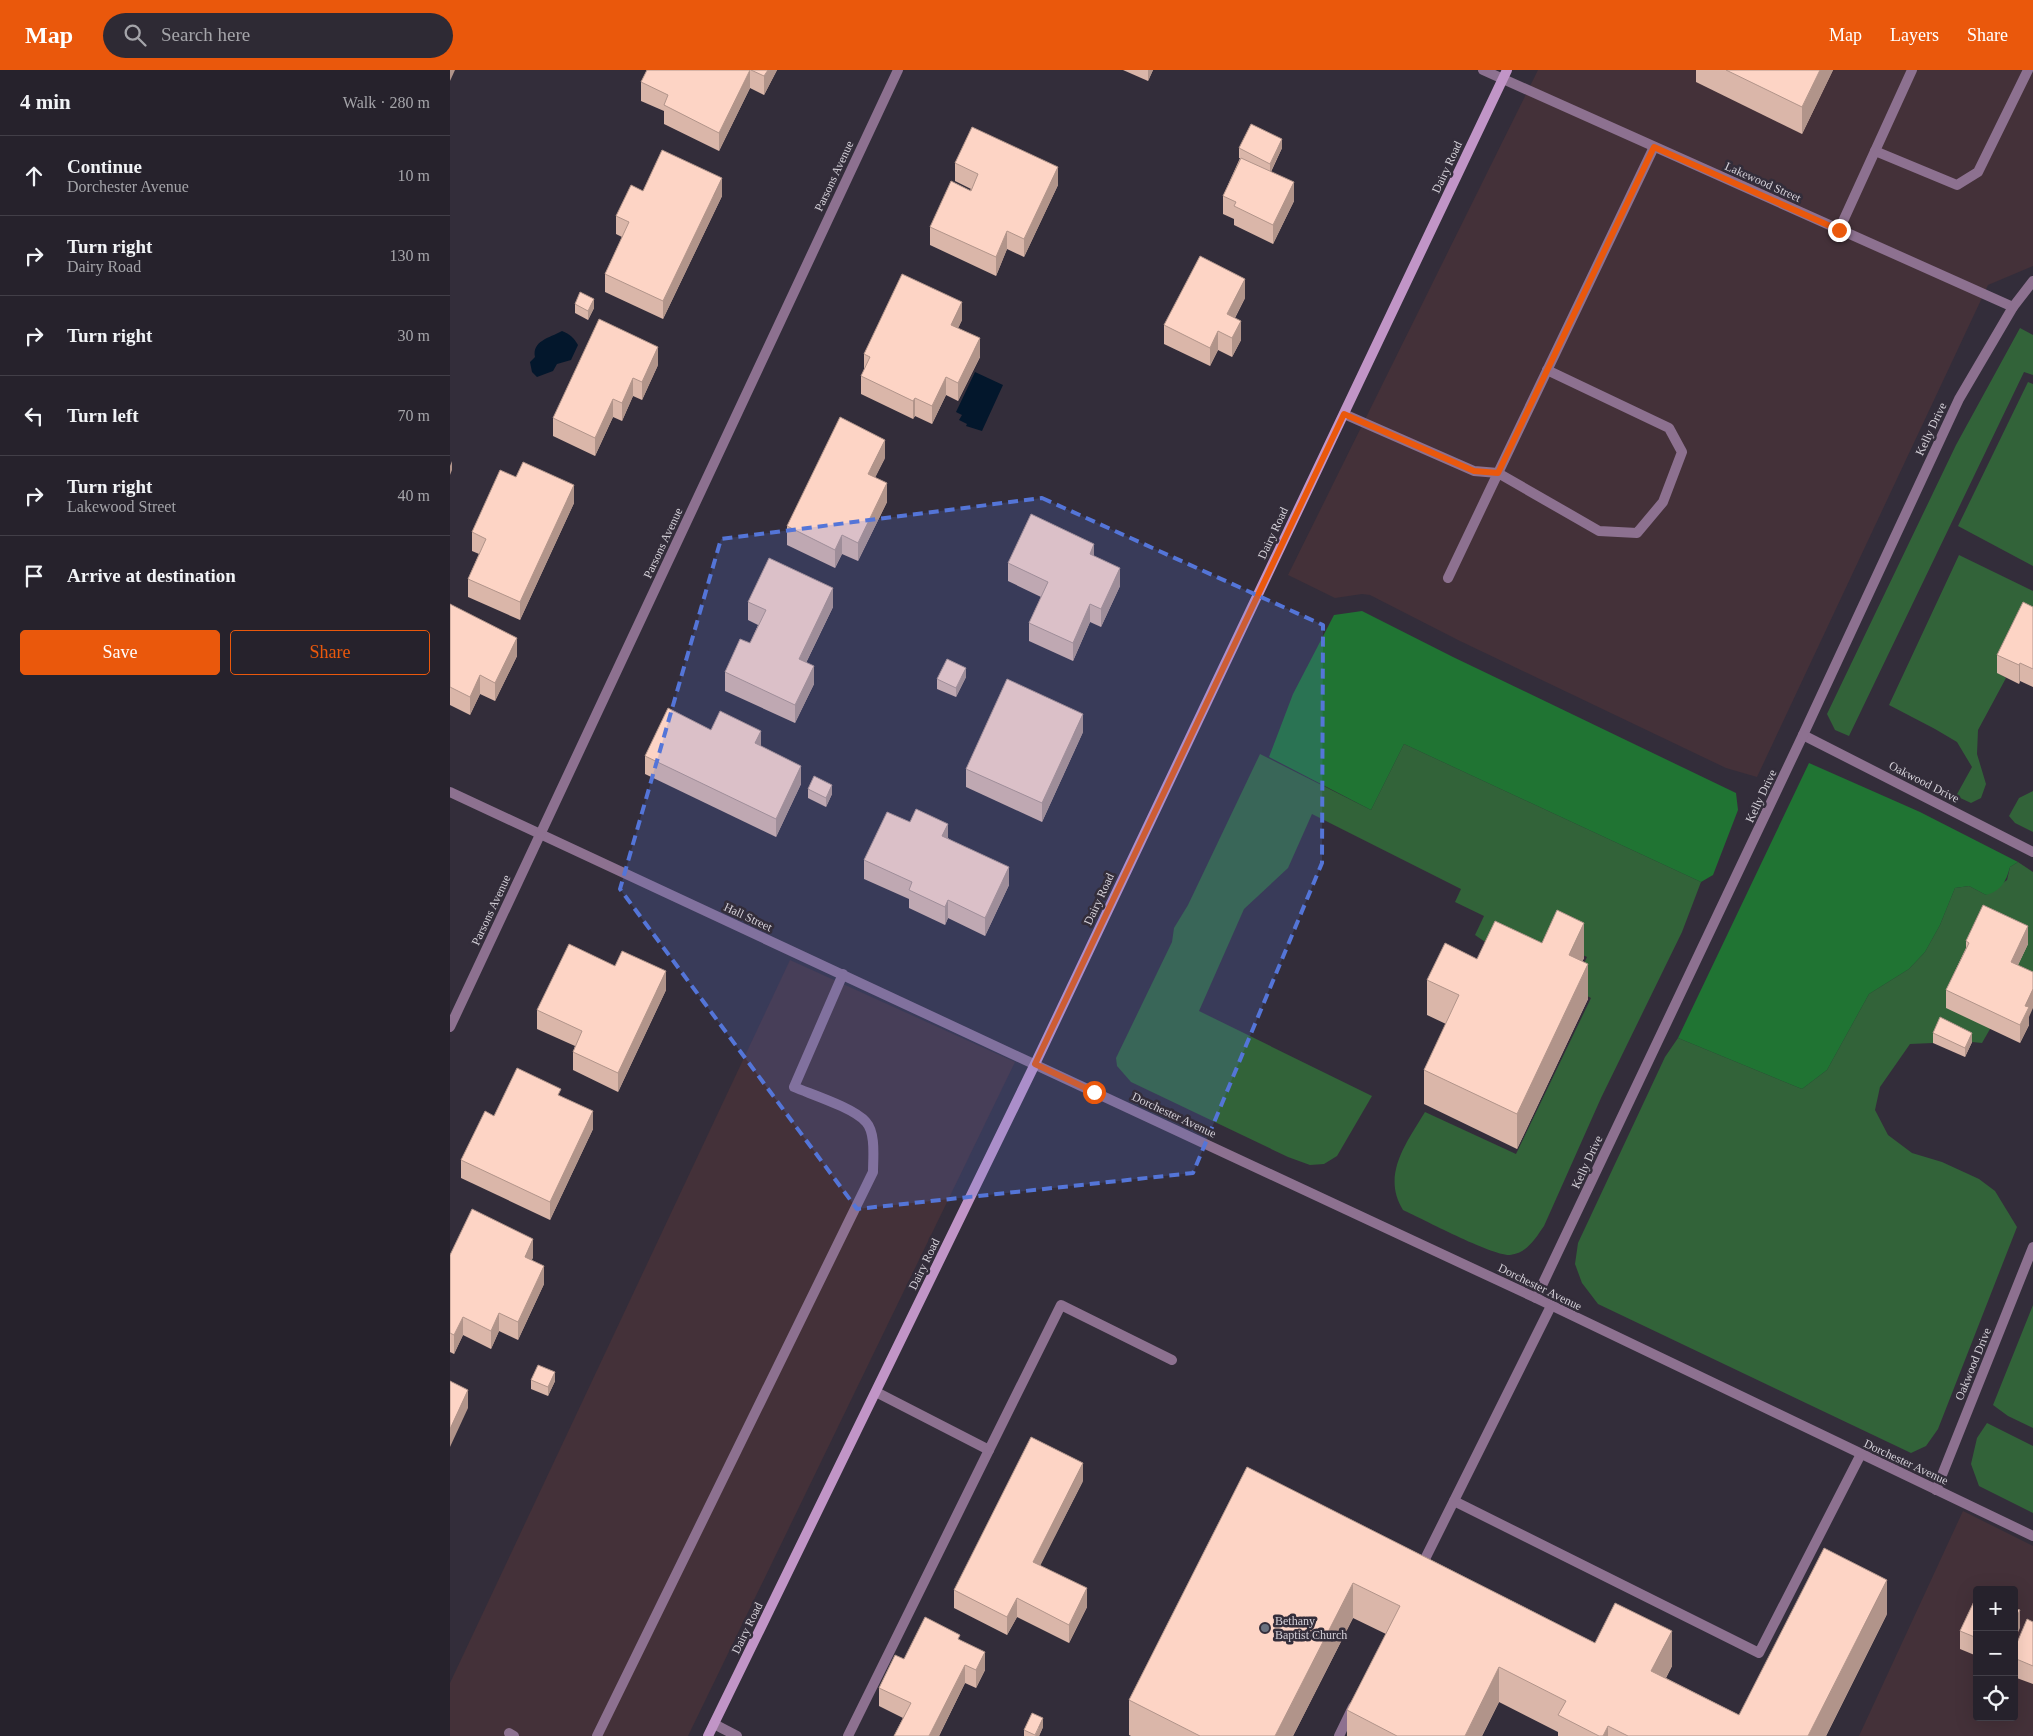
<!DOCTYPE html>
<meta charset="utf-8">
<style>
:root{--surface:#26222c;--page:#2e2a34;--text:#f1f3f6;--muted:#a4a4a9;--line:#423f48;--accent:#ea580c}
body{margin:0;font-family:Georgia,serif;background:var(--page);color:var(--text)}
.controls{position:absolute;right:15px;bottom:15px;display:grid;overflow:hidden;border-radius:5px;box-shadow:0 5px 20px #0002}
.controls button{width:45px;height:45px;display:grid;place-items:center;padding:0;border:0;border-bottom:1px solid var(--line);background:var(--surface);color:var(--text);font:25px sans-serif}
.stop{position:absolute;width:15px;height:15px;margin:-11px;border:4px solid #ea580c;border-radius:50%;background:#fff}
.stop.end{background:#ea580c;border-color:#fff;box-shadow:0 1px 5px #0008}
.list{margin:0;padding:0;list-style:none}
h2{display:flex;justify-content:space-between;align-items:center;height:65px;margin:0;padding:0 20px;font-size:21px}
h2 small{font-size:16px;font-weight:400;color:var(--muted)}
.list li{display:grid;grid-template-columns:32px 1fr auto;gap:15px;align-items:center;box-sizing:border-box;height:80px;padding:0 20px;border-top:1px solid var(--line)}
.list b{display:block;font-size:19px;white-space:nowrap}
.list p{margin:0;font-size:16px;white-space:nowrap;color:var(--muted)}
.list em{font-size:16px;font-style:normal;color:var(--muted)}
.actions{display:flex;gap:10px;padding:15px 20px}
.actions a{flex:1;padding:11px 0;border:1px solid var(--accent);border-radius:5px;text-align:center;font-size:18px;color:var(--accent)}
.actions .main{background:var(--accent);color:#fff}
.icon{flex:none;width:28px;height:28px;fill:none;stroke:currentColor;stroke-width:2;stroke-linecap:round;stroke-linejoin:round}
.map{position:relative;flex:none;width:1583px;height:1666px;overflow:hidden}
header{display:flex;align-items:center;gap:30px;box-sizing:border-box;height:70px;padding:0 25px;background:var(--accent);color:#fff}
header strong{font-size:24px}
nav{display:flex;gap:28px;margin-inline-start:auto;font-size:18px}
.search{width:350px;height:45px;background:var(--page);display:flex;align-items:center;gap:12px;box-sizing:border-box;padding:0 18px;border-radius:28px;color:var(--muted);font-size:19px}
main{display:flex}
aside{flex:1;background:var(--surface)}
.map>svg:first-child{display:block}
.commercial{fill:#443139;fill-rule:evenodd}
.green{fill:#326339}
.forest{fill:#207433}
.water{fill:#03172c}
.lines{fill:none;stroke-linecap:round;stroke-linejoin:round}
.lane{stroke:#8d7190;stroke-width:10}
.street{stroke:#8d7190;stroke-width:10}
.secondary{stroke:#c195c7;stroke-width:10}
.wall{fill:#dab6a9}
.shaded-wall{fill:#b1948a}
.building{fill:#fdd4c5;stroke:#b1948a}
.route{stroke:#ea580c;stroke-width:6}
.marked{fill:#5475d8;fill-opacity:0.2;stroke:#5475d8;stroke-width:4;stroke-dasharray:10 6;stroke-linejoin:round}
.worship-dot{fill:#6b7280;stroke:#332d3a;stroke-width:2}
.labels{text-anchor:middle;stroke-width:5;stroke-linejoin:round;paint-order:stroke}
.street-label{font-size:12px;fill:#d5d1d9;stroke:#332d3a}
.poi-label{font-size:12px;fill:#d5d1d9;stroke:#332d3a;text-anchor:start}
</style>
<header>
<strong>Map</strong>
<div class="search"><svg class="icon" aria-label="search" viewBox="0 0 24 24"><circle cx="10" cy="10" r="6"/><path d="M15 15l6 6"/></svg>Search here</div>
<nav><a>Map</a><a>Layers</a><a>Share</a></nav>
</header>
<main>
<aside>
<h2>4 min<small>Walk · 280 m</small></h2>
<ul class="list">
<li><svg class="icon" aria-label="ahead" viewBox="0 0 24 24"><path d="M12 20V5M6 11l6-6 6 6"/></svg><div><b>Continue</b><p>Dorchester Avenue</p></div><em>10 m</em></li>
<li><svg class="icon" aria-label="right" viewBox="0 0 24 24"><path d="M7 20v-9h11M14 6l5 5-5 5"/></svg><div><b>Turn right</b><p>Dairy Road</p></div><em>130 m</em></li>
<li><svg class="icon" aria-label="right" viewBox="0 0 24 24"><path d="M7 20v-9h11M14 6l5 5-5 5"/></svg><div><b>Turn right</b></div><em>30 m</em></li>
<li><svg class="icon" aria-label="left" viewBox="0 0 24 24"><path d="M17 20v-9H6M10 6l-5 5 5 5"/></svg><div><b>Turn left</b></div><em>70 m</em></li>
<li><svg class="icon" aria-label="right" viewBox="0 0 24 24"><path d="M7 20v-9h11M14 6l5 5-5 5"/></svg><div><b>Turn right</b><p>Lakewood Street</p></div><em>40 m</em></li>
<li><svg class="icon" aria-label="arrive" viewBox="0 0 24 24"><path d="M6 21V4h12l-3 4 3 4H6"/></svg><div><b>Arrive at destination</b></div></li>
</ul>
<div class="actions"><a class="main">Save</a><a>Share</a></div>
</aside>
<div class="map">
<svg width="1583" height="1666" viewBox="0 0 1583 1666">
<rect width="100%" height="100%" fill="#332d3a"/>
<g class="commercial">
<path d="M1088 0H1583V196L1538 215 1307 707 1276 698 1010 571 920 525 912 524 885 528 838 505Z"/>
<path d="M340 890 565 992 238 1666H0V1613Z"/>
<path d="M1513 1441 1583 1476V1666H1409ZM1527 1520H1564V1647H1527Z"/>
</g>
<g class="green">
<path d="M1570 258 1583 265V305L1574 302 1399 666 1385 660 1377 644 1506 375Z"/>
<path d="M1578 312 1583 314V496L1508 456Z"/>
<path d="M1509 485 1583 521V555L1548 603 1556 608 1528 660 1527 684 1536 714 1531 728 1521 733 1506 726 1522 697 1507 672 1485 659 1439 635Z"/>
<path d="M954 674 1251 812 1232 862 1151 1028 1094 1156C1085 1169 1077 1183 1060 1185 1042 1186 973 1149 953 1140 931 1105 957 1072 975 1042L1066 1084 1141 928 1122 918 1137 887 1105 872 1044 878 1025 865 1034 846 1005 832 1011 819 862 744 838 798 794 839 749 941 922 1026 887 1086 874 1094 860 1095 838 1087 681 1012 667 996 666 988 722 872 724 858 738 835 810 684 921 740Z"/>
<path d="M1583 721V762L1565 753 1559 746 1569 728Z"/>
<path d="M1568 792 1583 802V921L1533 853 1540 959 1532 973 1522 972 1491 957 1483 973 1460 974 1430 1017 1425 1040 1438 1065 1462 1083 1492 1092 1529 1109 1545 1121 1567 1157 1488 1359 1476 1376 1461 1383 1148 1234 1132 1213 1125 1194 1128 1173 1215 987 1228 968 1352 1019 1377 1000 1419 924 1459 899 1475 882 1490 855 1505 818 1519 816 1536 825 1557 810 1560 797Z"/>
<path d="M1583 1235V1358L1558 1346 1543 1335Z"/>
<path d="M1537 1353 1583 1376V1443L1529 1416 1521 1394 1527 1368Z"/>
</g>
<g class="forest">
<path d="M912 541 1003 587 1286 723 1288 740 1263 805 1251 812 954 674 921 740 819 687 843 624 884 545Z"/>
<path d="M1359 693 1470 742 1568 792 1560 797C1556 812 1551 821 1536 825L1519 816 1505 818 1490 855 1475 882 1459 899 1419 924 1377 1000 1352 1019 1228 968Z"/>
</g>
<g class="water">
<path d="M112 261C120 264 124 268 128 275L121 290 107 294 103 301 87 307 82 302 80 292 85 287C82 271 99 268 112 261Z"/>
<path d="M525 302 553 315 532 361 516 356 517 354 509 350 512 345 506 342Z"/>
</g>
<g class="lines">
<g class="lane">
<path d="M1425 81 1507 115 1528 102 1578 0"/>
<path d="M1389 160 1462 0"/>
<path d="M894 344 1024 401 1048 403 1204 77"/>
<path d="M998 508 1048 403 1149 461 1187 463 1213 432 1232 382 1219 358 1097 300"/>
<path d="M539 1380 611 1235 722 1290"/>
<path d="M1004 1431 1309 1583 1411 1384"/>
<path d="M970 1499 1101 1236"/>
<path d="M264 1654 287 1666"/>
<path d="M59 1663 64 1666"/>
<path d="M147 1666 423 1102C423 1088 426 1063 416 1052 404 1038 363 1025 344 1017L393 904"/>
<path d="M398 1666 539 1380 426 1322"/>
<path d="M889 1666 903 1637"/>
</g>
<g class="street">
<path d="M1033 0 1563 237"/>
<path d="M1353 665 1583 782"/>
<path d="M0 722 1086 1228 1583 1466"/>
<path d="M0 957 448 0"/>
<path d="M1086 1228 1353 665 1509 329 1563 237 1583 211"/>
<path d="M1486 1420 1583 1177"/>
</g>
<path class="secondary" d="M258 1666 585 994 1057 0"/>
</g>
<g class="wall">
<path d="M197 0H327L314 25 300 18 269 81 214 54V41L191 31V12Z"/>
<path d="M673 0H703L698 11Z"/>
<path d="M1246 0H1383L1352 64 1246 12Z"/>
<path d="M789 78H832L821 102 844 131 823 174 784 155V149L773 144V126L790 88H789Z"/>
<path d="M505 93 608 115 574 187 557 179 546 206 480 175V157L521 119 505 111Z"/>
<path d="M193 121 272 126 213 249 155 222V204L172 167 166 164V146Z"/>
<path d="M795 228 785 248 791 270 782 287 768 280 760 296 714 274V255Z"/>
<path d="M125 234 144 238 138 250 125 243Z"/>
<path d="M512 250 508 258 530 287 508 331 496 325 482 354 465 346 463 349 411 324V306L414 301V284Z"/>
<path d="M208 295 192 330 183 326 172 351 163 347 145 386 103 366V348Z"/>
<path d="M435 388 425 407 437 432 408 491 392 484 385 498 337 475V456Z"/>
<path d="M66 407 124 433 70 550 18 527V509L29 484 22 481V462Z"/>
<path d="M644 486 670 516 651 557 640 552 623 591 579 571V553L591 527 558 511V493Z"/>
<path d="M298 532 383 537 356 593 364 614 345 653 275 621V602L300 573 308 555 298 550Z"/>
<path d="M0 534 67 586 45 631 30 624 20 645 0 635Z"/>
<path d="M1583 537V617L1570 611 1569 614 1547 603V585Z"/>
<path d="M516 607 506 627 487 619V609Z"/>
<path d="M261 660 311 676 351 714 326 767 195 704V686Z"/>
<path d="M633 662 592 752 516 717V699Z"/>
<path d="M358 719 382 724 376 737 358 728Z"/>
<path d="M460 752 498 768 559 815 535 866 498 848 495 855 459 838V829L414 809V790Z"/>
<path d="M1516 871 1578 874 1568 895 1579 947V955L1570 973 1496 938V920L1516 878Z"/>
<path d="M1092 873 1134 888 1132 892 1138 929 1067 1079 974 1034V1000L996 954 977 945V910L1027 889Z"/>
<path d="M216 920 168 1022 123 1000V982L125 976 87 959V940Z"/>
<path d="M1483 963 1522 972 1515 987 1483 973Z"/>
<path d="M111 1026 143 1059 100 1150 11 1108V1090L44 1046Z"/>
<path d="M0 1185 83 1187 82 1190 94 1214 68 1270 49 1261 41 1279 13 1265 4 1284 0 1282Z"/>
<path d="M81 1310 105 1311 98 1326 81 1319Z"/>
<path d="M797 1397 1145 1573 1222 1596 1216 1608 1289 1645 1437 1544 1376 1666H1108V1662L1049 1632 1032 1666H897V1640L936 1564 903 1548 843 1666H681L679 1665V1630Z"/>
<path d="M633 1411 590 1495 637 1537 619 1573 567 1547 557 1565 504 1538V1520Z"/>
<path d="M1527 1525V1586L1510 1579V1561Z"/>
<path d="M1583 1552V1614L1564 1607V1580Z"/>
<path d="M510 1570 535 1600 526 1618 515 1613 489 1666H444L453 1648 429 1636V1618L454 1589Z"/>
<path d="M593 1657 589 1666H574V1660Z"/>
</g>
<g class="shaded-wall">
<path d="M0 0H5L0 11Z"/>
<path d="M300 0V18L269 81V63Z"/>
<path d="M318 0H327L314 25V6Z"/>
<path d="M698 0H703L698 11Z"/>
<path d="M1370 0H1383L1352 64V37Z"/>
<path d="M832 69V78L820 103V94Z"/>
<path d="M608 97V115L574 187V169Z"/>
<path d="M272 108V126L213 249V231Z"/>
<path d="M844 112V131L823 174V155Z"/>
<path d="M557 161V179L546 206V187Z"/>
<path d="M795 209V228L777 263V244Z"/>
<path d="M144 229V238L138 250V241Z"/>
<path d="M512 232V250L501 273V255Z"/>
<path d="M791 251V270L782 287V268Z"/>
<path d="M768 261V280L760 296V278Z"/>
<path d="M530 268V287L508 331V313Z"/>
<path d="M208 277V295L192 330V312Z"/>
<path d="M496 307V325L482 354V336Z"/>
<path d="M183 308V326L172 351V333Z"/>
<path d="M465 328V346L463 349V331Z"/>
<path d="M163 329V347L145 386V368Z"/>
<path d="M435 370V388L418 422V404Z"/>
<path d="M2 391V400L0 405V396Z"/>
<path d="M437 413V432L408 491V473Z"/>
<path d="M124 415V433L70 550V532Z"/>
<path d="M392 465V484L385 498V480Z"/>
<path d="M644 474V492L640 484Z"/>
<path d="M670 498V516L651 557V539Z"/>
<path d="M383 518V537L349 607V589Z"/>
<path d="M640 534V552L623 591V573Z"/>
<path d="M67 568V586L45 631V613Z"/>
<path d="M1570 593V611L1569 614V595Z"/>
<path d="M364 596V614L345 653V635Z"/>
<path d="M516 598V607L506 627V618Z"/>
<path d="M30 605V624L20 645V627Z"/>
<path d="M633 644V662L592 752V733Z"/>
<path d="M311 661V679L305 673Z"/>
<path d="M351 696V714L326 767V749Z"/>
<path d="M382 715V724L376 737V728Z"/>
<path d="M498 754V772L492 766Z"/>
<path d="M559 797V815L535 866V848Z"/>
<path d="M498 830V848L495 855V837Z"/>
<path d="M1134 853V888L1119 920V885Z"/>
<path d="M1578 856V874L1561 910V892Z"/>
<path d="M1138 894V929L1067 1079V1044Z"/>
<path d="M216 901V920L168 1022V1003Z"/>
<path d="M1583 919V938L1579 947V955L1570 973V955L1575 936Z"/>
<path d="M1522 963V972L1515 987V978Z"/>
<path d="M143 1041V1059L100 1150V1132Z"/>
<path d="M83 1169V1187L75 1205V1187Z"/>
<path d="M94 1196V1214L68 1270V1252Z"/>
<path d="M49 1243V1261L41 1279V1261Z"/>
<path d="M13 1247V1265L4 1284V1265Z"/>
<path d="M105 1302V1311L98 1326V1317Z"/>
<path d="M18 1320V1338L0 1377V1359Z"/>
<path d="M633 1393V1411L583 1510V1492Z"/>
<path d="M1437 1510V1544L1376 1666H1358Z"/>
<path d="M903 1513V1548L843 1666H825Z"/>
<path d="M637 1518V1537L619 1573V1555Z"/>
<path d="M567 1528V1547L557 1565V1547Z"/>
<path d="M1570 1540V1558L1564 1571V1553Z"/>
<path d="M1222 1561V1596L1201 1636V1601Z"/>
<path d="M535 1582V1600L526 1618V1600Z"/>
<path d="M515 1595V1613L489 1666H479Z"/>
<path d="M1049 1597V1632L1032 1666H1015Z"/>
<path d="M593 1648V1657L589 1666H585Z"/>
<path d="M1158 1656V1666H1153Z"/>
</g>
<g class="building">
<path d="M197 0H300L269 63 214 35 218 25 191 12Z"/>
<path d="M301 0H318L314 6Z"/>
<path d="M1276 0H1370L1352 37Z"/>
<path d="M801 54 832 69 820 94 789 78Z"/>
<path d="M522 57 608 97 574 169 557 161 546 187 480 157 501 111 521 121 528 104 505 93Z"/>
<path d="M212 80 272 108 213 231 155 204 179 152 166 146 181 115 193 121Z"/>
<path d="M791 88 844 112 823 155 784 136 786 132 773 126Z"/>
<path d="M750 186 795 209 777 244 791 251 782 268 768 261 760 278 714 255Z"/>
<path d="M452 204 512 232 501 255 530 268 508 313 496 307 482 336 465 328 463 331 411 306 420 287 414 284Z"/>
<path d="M130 222 144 229 138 241 125 234Z"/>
<path d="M149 249 208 277 192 312 183 308 172 333 163 329 145 368 103 348Z"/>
<path d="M390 347 435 370 418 404 437 413 408 473 392 465 385 480 337 456Z"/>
<path d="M73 392 124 415 70 532 18 509 36 469 22 462 50 400 66 407Z"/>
<path d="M581 444 644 474 640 484 670 498 651 539 640 534 623 573 579 553 598 512 558 493Z"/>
<path d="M319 488 383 518 349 589 364 596 345 635 275 602 290 569 300 573 316 540 298 532Z"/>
<path d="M1573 532 1583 537V599L1570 593 1569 595 1547 585Z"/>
<path d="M0 534 67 568 45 613 30 605 20 627 0 617Z"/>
<path d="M497 589 516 598 506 618 487 609Z"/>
<path d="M557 609 633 644 592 733 516 699Z"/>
<path d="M218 638 261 660 270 641 311 661 305 673 351 696 326 749 195 686Z"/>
<path d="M364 706 382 715 376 728 358 719Z"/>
<path d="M466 739 498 754 492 766 559 797 535 848 498 830 495 837 459 820 462 812 414 790 437 742 460 752Z"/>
<path d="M1533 835 1578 856 1561 892 1583 902V919L1575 936 1579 937 1570 955 1496 920 1519 873 1516 871Z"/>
<path d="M1107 840 1134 853 1119 885 1138 894 1067 1044 974 1000 1009 925 977 910 995 873 1027 889 1045 851 1092 873Z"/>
<path d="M119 874 165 896 172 881 216 901 168 1003 123 982 132 961 87 940Z"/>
<path d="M1490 947 1522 963 1515 978 1483 963Z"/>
<path d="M67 998 111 1019 108 1025 143 1041 100 1132 11 1090 35 1041 44 1046Z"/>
<path d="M22 1139 83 1169 75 1187 94 1196 68 1252 49 1243 41 1261 13 1247 4 1265 0 1263V1185Z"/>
<path d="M88 1295 105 1302 98 1317 81 1310Z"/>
<path d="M0 1311 18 1320 0 1359Z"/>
<path d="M581 1367 633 1393 583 1492 637 1518 619 1555 567 1528 557 1547 504 1520Z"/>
<path d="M797 1397 1145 1573 1165 1533 1222 1561 1201 1601 1289 1645 1374 1478 1437 1510 1358 1666H1178L1158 1656 1153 1666H1149L1108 1645 1116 1631 1049 1597 1015 1666H947L897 1640 950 1536 903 1513 825 1666H750L679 1630Z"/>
<path d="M1527 1525V1568L1510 1561Z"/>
<path d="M1564 1538 1570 1540 1564 1553Z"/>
<path d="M475 1547 510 1565 508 1569 535 1582 526 1600 515 1595 479 1666H444L461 1633 429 1618 445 1585 454 1589Z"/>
<path d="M1577 1549 1583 1552V1596L1564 1588V1580Z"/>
<path d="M582 1643 593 1648 585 1665 574 1660Z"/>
</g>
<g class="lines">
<path class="route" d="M644 1022 585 994 894 344 1024 401 1048 403 1204 77 1389 160"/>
</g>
<path class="marked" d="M592 428 873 555 872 793 743 1103 407 1139 170 819 271 469Z"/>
<circle class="worship-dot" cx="815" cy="1558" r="5"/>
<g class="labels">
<g class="street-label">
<text transform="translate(997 97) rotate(-65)" y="4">Dairy Road</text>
<text transform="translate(384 106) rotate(-65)" y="4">Parsons Avenue</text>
<text transform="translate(1313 112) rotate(24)" y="4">Lakewood Street</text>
<text transform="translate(1481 359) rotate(-65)" y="4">Kelly Drive</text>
<text transform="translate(823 463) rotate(-65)" y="4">Dairy Road</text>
<text transform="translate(213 473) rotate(-65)" y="4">Parsons Avenue</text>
<text transform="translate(1474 712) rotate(27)" y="4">Oakwood Drive</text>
<text transform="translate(1311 726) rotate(-65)" y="4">Kelly Drive</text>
<text transform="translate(649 829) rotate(-65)" y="4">Dairy Road</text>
<text transform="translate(41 840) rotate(-65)" y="4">Parsons Avenue</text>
<text transform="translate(298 847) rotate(25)" y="4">Hall Street</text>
<text transform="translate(724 1045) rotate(25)" y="4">Dorchester Avenue</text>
<text transform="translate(1137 1092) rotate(-65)" y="4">Kelly Drive</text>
<text transform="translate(474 1194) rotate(-64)" y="4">Dairy Road</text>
<text transform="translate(1090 1217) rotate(26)" y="4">Dorchester Avenue</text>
<text transform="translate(1523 1294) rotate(-68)" y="4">Oakwood Drive</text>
<text transform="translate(1456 1392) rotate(25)" y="4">Dorchester Avenue</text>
<text transform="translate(297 1558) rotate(-64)" y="4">Dairy Road</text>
</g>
<g class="poi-label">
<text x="825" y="1555">Bethany<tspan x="825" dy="14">Baptist Church</tspan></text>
</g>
</g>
</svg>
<div class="controls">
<button>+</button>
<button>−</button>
<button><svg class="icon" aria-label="locate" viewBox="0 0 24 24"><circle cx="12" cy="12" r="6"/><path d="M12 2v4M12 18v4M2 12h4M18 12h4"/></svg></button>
</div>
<div class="stop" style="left:644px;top:1022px"></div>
<div class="stop end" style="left:1389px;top:160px"></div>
</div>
</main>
